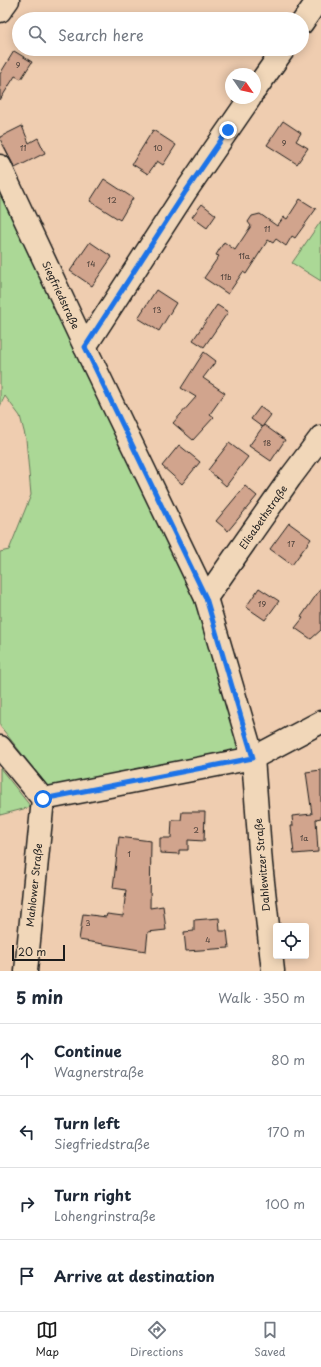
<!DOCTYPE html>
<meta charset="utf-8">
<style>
:root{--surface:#fff;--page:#f2f2f3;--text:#1f2937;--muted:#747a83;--line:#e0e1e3;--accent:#1c1c1c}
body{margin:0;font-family:"Playpen Sans",sans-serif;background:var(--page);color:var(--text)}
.controls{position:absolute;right:12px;bottom:12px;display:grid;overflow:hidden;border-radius:4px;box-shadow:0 2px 10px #0003}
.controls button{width:36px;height:36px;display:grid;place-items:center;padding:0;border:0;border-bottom:1px solid var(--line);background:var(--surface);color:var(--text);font:20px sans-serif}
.compass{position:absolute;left:225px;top:68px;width:36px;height:36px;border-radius:50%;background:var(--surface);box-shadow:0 2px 10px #0003;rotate:124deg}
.scale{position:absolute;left:12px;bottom:10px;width:53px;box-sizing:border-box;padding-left:4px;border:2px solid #1c1c1c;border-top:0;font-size:11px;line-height:14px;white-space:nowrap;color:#1c1c1c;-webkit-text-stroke:3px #f1d7b9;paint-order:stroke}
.stop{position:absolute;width:12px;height:12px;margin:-9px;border:3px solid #1a73e8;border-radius:50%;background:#fff}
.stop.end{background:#1a73e8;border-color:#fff;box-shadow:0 1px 4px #0008}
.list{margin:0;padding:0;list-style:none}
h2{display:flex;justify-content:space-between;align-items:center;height:52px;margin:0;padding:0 16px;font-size:17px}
h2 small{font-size:13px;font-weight:400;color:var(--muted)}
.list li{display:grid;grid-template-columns:26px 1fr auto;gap:12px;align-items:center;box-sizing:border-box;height:72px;padding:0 16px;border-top:1px solid var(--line)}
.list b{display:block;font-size:15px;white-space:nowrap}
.list p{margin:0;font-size:13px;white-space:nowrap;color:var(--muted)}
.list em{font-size:13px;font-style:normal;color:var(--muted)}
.icon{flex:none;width:22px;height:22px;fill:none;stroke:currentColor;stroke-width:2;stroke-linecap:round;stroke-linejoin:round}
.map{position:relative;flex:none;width:321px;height:971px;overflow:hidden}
.search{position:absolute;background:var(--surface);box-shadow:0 2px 10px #0003;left:12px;right:12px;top:12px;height:44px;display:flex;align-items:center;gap:10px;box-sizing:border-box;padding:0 14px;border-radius:22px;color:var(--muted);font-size:15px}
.sheet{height:340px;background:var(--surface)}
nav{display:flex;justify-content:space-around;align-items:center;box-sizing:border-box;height:56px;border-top:1px solid var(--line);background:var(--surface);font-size:11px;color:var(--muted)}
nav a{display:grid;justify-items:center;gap:2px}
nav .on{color:var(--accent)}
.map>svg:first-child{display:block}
.green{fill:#abd896;stroke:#647a59}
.building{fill:#d1a48d;stroke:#1c1c1c}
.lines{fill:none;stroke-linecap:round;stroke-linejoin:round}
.minor-casing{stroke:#1c1c1c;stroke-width:25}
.minor{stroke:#f1d7b9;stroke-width:22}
.route{stroke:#1a73e8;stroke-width:5}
.labels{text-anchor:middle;stroke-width:4;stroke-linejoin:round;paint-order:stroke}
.number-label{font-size:8px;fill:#493e38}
.street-label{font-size:10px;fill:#1c1c1c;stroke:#f1d7b9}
</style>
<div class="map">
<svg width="321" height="971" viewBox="0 0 321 971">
<rect width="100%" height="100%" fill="#efcdb0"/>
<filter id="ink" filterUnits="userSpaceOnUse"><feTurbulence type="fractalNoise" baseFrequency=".025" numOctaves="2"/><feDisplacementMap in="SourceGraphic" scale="8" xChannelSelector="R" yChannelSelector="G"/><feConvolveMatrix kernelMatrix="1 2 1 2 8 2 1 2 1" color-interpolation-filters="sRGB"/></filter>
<g filter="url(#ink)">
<g class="green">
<path d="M0 166 206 598 253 758 60 802 0 726V552L9 550 31 495 26 439 20 416 5 396 0 406Z"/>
<path d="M321 221V281L292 263Z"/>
<path d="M0 768 31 807 0 815Z"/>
</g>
<g class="building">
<path d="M14 51 32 62 21 79 15 76 0 100V74Z"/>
<path d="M283 121 301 133 296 141 308 148 297 164 267 145Z"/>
<path d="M22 126 29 143 38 138 45 153 15 168 0 139V137Z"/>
<path d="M153 130 176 145 163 165 157 161 148 174 132 164Z"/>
<path d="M104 179 133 198 120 220 90 201Z"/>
<path d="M300 199 316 209 295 238 292 236 286 246 276 239 273 243 268 240 246 274 243 272 228 294 204 278 219 256 216 255 224 242 235 250 251 226 248 222 252 216 260 214 277 226 284 217 287 219Z"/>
<path d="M202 204 216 215 207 228 192 217Z"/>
<path d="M90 242 112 257 92 286 70 271Z"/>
<path d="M156 290 176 303 159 331 138 318Z"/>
<path d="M217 305 228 312 204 347 193 340Z"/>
<path d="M204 352 216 361 203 378 225 393 210 414 214 417 193 440 173 423 196 397 181 388Z"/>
<path d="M260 407 271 415 262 427 251 419Z"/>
<path d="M264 425 285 440 271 461 249 446Z"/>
<path d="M229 443 248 457 226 486 208 470Z"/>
<path d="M179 445 200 462 182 484 162 466Z"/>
<path d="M245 486 257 496 228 531 216 521Z"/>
<path d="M289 523 311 539 292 565 270 549Z"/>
<path d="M259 588 279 601 265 620 246 607Z"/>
<path d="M321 588V630L311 639 295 628 303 618 301 617Z"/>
<path d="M321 770V818L316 819 318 852 294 854 291 826H293L292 816 312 814 306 772Z"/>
<path d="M182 812H205L204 841 188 840V850H179V854L160 853V838H171L172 820H181Z"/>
<path d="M119 837 151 841 150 908 163 906 166 930 148 932 146 951 79 940 83 914 106 917 107 914 123 916 126 890 113 888Z"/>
<path d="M219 918 220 931H227L229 948 186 951 184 932 194 931V920Z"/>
</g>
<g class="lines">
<g class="minor-casing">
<g id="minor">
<path d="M0 11 8 0"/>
<path d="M302 23 318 0"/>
<path d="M255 90 284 49"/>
<path d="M0 166 85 347 206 598 253 758 261 864 273 971"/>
<path d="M85 347 186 191 250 98"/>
<path d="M206 598 290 478 321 437"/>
<path d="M0 747 43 799"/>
<path d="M43 799 253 758 321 722"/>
<path d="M26 971 43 799"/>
</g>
</g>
<use href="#minor" class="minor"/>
</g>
</g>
<g class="lines" filter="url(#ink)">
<path class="route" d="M43 799 253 758 206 598 85 347 186 191 228 130"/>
</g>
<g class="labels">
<g class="number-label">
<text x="18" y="68">9</text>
<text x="284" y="146">9</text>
<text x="23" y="151">11</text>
<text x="158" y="151">10</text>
<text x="112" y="203">12</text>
<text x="267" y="232">11</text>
<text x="244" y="259">11a</text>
<text x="91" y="267">14</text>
<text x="226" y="280">11b</text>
<text x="157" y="313">13</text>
<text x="267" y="446">18</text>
<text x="291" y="547">17</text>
<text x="262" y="607">19</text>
<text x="196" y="833">2</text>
<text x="304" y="841">1a</text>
<text x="129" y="857">1</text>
<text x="88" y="926">3</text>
<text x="208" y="943">4</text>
</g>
<g class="street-label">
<text transform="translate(61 295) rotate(65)" y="4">Siegfriedstraße</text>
<text transform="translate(263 517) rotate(-55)" y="4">Elisabethstraße</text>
<text transform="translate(262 865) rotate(-95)" y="4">Dahlewitzer Straße</text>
<text transform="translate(34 885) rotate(-84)" y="4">Mahlower Straße</text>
</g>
</g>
</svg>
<div class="controls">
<button><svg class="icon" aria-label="locate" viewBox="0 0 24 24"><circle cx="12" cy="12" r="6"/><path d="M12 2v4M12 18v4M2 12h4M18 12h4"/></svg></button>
</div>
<svg class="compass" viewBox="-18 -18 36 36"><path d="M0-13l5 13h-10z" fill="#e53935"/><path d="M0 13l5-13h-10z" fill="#747a83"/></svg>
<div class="scale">20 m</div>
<div class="stop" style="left:43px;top:799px"></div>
<div class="stop end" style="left:228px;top:130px"></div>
<div class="search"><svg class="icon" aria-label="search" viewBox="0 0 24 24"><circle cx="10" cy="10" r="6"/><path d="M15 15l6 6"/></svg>Search here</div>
</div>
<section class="sheet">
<h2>5 min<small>Walk · 350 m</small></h2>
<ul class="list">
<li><svg class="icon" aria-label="ahead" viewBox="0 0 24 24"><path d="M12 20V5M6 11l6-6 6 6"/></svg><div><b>Continue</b><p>Wagnerstraße</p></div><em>80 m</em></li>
<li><svg class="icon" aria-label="left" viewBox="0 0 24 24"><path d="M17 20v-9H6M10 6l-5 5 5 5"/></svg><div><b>Turn left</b><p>Siegfriedstraße</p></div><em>170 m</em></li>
<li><svg class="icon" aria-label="right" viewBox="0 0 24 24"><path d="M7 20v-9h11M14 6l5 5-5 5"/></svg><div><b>Turn right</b><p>Lohengrinstraße</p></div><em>100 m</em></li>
<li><svg class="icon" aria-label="arrive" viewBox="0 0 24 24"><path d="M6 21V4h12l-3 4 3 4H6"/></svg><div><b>Arrive at destination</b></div></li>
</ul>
</section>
<nav>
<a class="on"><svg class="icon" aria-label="map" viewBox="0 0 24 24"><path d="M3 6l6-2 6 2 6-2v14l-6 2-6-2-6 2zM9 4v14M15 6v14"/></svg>Map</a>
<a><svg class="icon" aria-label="directions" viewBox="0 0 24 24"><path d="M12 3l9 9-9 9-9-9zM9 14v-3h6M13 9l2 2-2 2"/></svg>Directions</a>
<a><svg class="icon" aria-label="saved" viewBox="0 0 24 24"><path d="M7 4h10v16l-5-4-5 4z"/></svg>Saved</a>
</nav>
